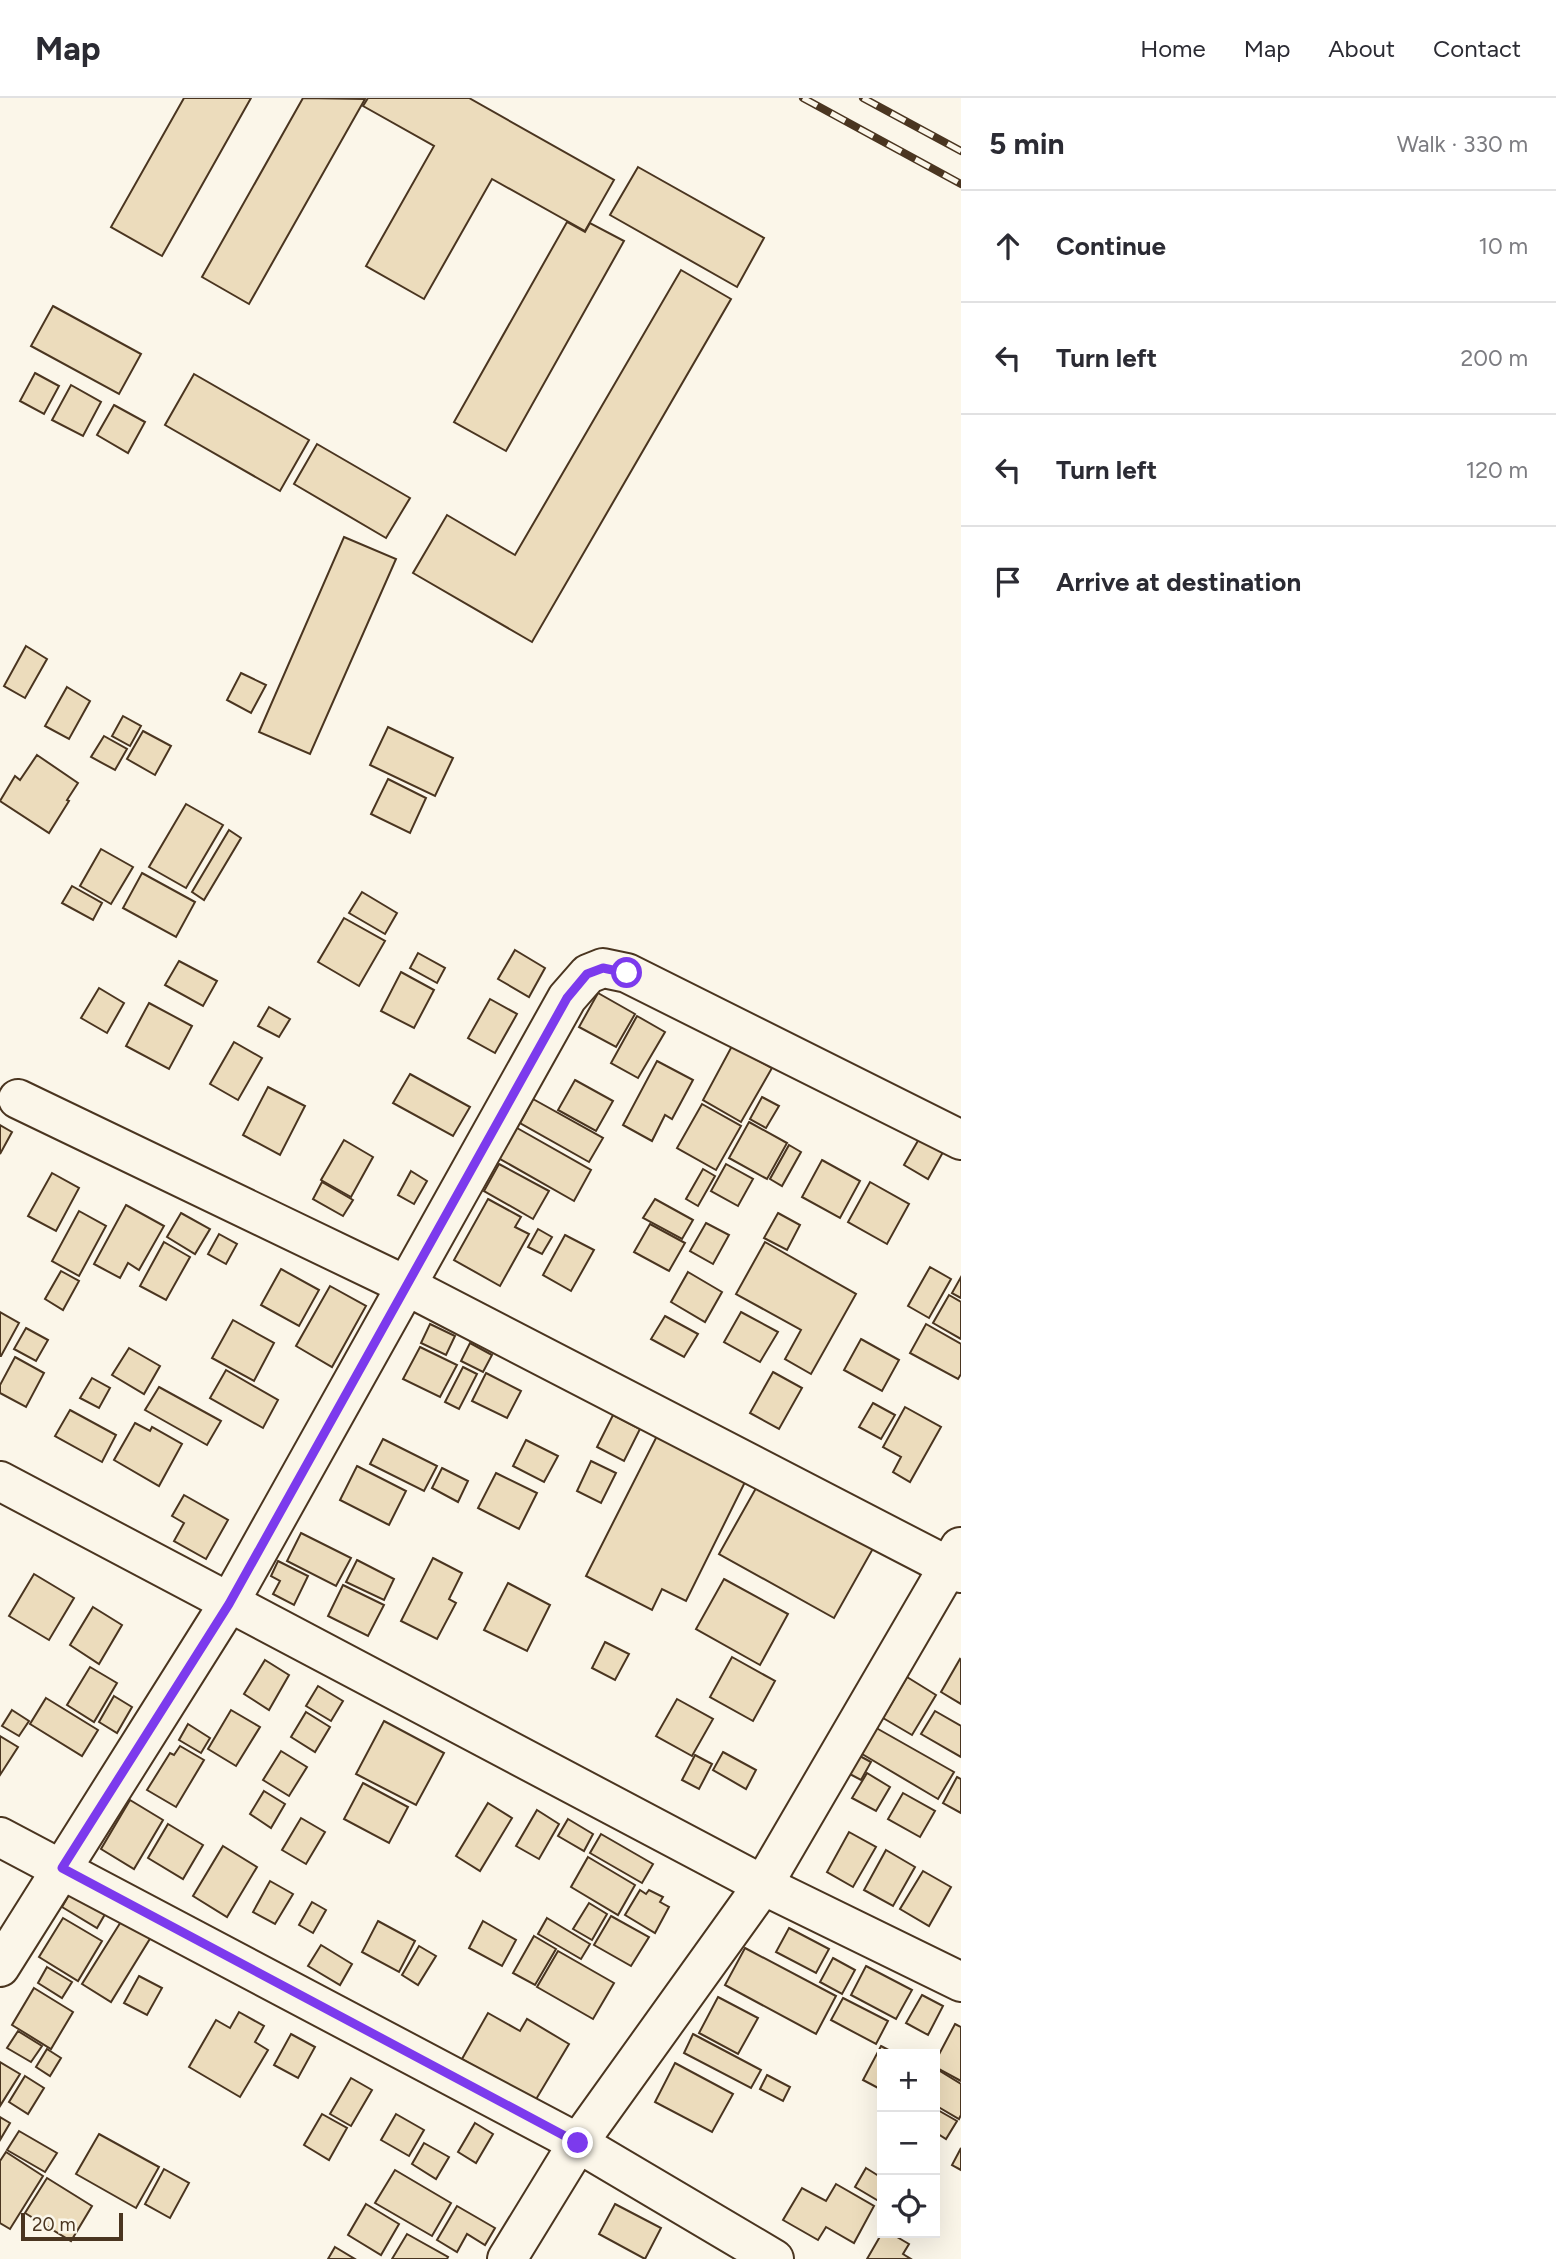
<!DOCTYPE html>
<meta charset="utf-8">
<style>
:root{--surface:#fff;--page:#f2f2f3;--text:#2b2b33;--muted:#7c7c81;--line:#e1e1e2}
body{margin:0;font-family:Figtree,sans-serif;background:var(--page);color:var(--text)}
.controls{position:absolute;right:21px;bottom:21px;display:grid;overflow:hidden;border-radius:0px;box-shadow:0 7px 28px #0002}
.controls button{width:63px;height:63px;display:grid;place-items:center;padding:0;border:0;border-bottom:2px solid var(--line);background:var(--surface);color:var(--text);font:35px sans-serif}
.scale{position:absolute;left:21px;bottom:18px;width:102px;box-sizing:border-box;padding-left:7px;border:4px solid #4a3520;border-top:0;font-size:19px;line-height:24px;white-space:nowrap;color:#4a3520;-webkit-text-stroke:5px #fbf6e9;paint-order:stroke}
.stop{position:absolute;width:21px;height:21px;margin:-16px;border:5px solid #7c3aed;border-radius:50%;background:#fff}
.stop.end{background:#7c3aed;border-color:#fff;box-shadow:0 2px 7px #0008}
.list{margin:0;padding:0;list-style:none}
h2{display:flex;justify-content:space-between;align-items:center;height:91px;margin:0;padding:0 28px;font-size:30px}
h2 small{font-size:23px;font-weight:400;color:var(--muted)}
.list li{display:grid;grid-template-columns:46px 1fr auto;gap:21px;align-items:center;box-sizing:border-box;height:112px;padding:0 28px;border-top:2px solid var(--line)}
.list b{display:block;font-size:26px;white-space:nowrap}
.list em{font-size:23px;font-style:normal;color:var(--muted)}
.icon{flex:none;width:38px;height:38px;fill:none;stroke:currentColor;stroke-width:2;stroke-linecap:round;stroke-linejoin:round}
.map{position:relative;flex:none;width:961px;height:2161px;overflow:hidden}
header{display:flex;align-items:center;gap:42px;box-sizing:border-box;height:98px;padding:0 35px;background:var(--surface);border-bottom:2px solid var(--line)}
header strong{font-size:33px}
nav{display:flex;gap:38px;margin-inline-start:auto;font-size:24px}
main{display:flex}
aside{flex:1;background:var(--surface)}
.map>svg:first-child{display:block}
.building{fill:#ecdcbc;stroke:#4a3520;stroke-width:2}
.lines{fill:none;stroke-linecap:round;stroke-linejoin:round}
.minor-casing{stroke:#4a3520;stroke-width:42}
.minor{stroke:#fbf6e9;stroke-width:38}
.rail-casing{stroke:#4a3520;stroke-width:8}
.rail{stroke:#fbf6e9;stroke-width:5;stroke-dasharray:16;stroke-linecap:butt}
.route{stroke:#7c3aed;stroke-width:9}
</style>
<header>
<strong>Map</strong>
<nav><a>Home</a><a>Map</a><a>About</a><a>Contact</a></nav>
</header>
<main>
<div class="map">
<svg width="961" height="2161" viewBox="0 0 961 2161">
<rect width="100%" height="100%" fill="#fbf6e9"/>
<g class="building">
<path d="M184 0H251L162 158 111 129Z"/>
<path d="M303 0 365 1 249 206 202 179Z"/>
<path d="M368 0H469L614 82 585 133 492 81 424 201 366 168 434 48 363 8Z"/>
<path d="M638 69 764 140 737 189 610 117Z"/>
<path d="M567 124 585 134 590 125 624 143 506 353 454 324Z"/>
<path d="M681 172 731 201 532 544 413 475 447 417 515 457Z"/>
<path d="M53 208 141 256 119 296 31 248Z"/>
<path d="M35 275 59 288 44 316 20 303Z"/>
<path d="M194 276 309 342 280 393 165 327Z"/>
<path d="M71 287 101 304 83 338 52 322Z"/>
<path d="M114 307 145 324 128 355 97 337Z"/>
<path d="M317 346 410 400 386 440 294 386Z"/>
<path d="M344 439 396 461 310 656 259 634Z"/>
<path d="M26 548 47 561 25 600 4 588Z"/>
<path d="M241 575 266 587 251 615 227 602Z"/>
<path d="M67 589 90 603 69 641 45 628Z"/>
<path d="M123 618 141 628 130 648 112 638Z"/>
<path d="M388 629 453 660 435 698 370 667Z"/>
<path d="M143 633 171 648 155 677 127 661Z"/>
<path d="M104 638 127 651 115 672 91 659Z"/>
<path d="M37 657 78 685 67 702 69 703 49 735 0 703 15 678 20 682Z"/>
<path d="M388 681 426 700 410 735 371 716Z"/>
<path d="M186 706 223 727 186 790 149 769Z"/>
<path d="M229 732 241 740 204 802 192 794Z"/>
<path d="M101 751 133 769 111 806 80 788Z"/>
<path d="M142 775 195 804 176 839 123 810Z"/>
<path d="M72 788 102 805 93 822 62 805Z"/>
<path d="M362 794 397 815 385 836 349 815Z"/>
<path d="M344 820 385 843 359 888 318 864Z"/>
<path d="M515 852 545 870 529 899 498 881Z"/>
<path d="M418 855 445 870 437 885 410 870Z"/>
<path d="M179 863 217 883 203 908 165 887Z"/>
<path d="M401 874 434 892 414 930 381 913Z"/>
<path d="M99 890 124 905 107 935 81 920Z"/>
<path d="M598 895 635 916 616 949 579 929Z"/>
<path d="M490 901 517 916 495 955 468 940Z"/>
<path d="M149 905 192 928 169 971 126 948Z"/>
<path d="M269 909 290 921 279 939 258 928Z"/>
<path d="M637 918 665 934 638 980 611 965Z"/>
<path d="M234 944 262 960 238 1002 210 986Z"/>
<path d="M732 948 772 970 741 1024 703 1002Z"/>
<path d="M657 963 693 982 672 1021 665 1017 652 1043 623 1027Z"/>
<path d="M410 976 470 1009 453 1038 393 1005Z"/>
<path d="M575 982 613 1003 596 1033 558 1012Z"/>
<path d="M268 989 305 1008 280 1057 243 1037Z"/>
<path d="M762 999 779 1008 766 1030 750 1021Z"/>
<path d="M533 1001 603 1040 589 1064 520 1025Z"/>
<path d="M702 1006 741 1028 716 1072 677 1050Z"/>
<path d="M749 1024 787 1045 767 1081 729 1060Z"/>
<path d="M510 1026 591 1072 574 1103 493 1057Z"/>
<path d="M0 1027 12 1034 0 1056Z"/>
<path d="M923 1034 947 1047 928 1081 904 1067Z"/>
<path d="M344 1042 373 1059 351 1099 321 1082Z"/>
<path d="M789 1047 801 1054 782 1088 770 1081Z"/>
<path d="M822 1062 860 1083 840 1120 802 1099Z"/>
<path d="M499 1066 549 1093 533 1121 484 1093Z"/>
<path d="M726 1066 753 1081 738 1108 711 1093Z"/>
<path d="M703 1071 715 1078 698 1108 686 1101Z"/>
<path d="M411 1073 427 1083 414 1106 398 1097Z"/>
<path d="M52 1075 79 1090 56 1133 28 1118Z"/>
<path d="M322 1084 353 1102 343 1118 313 1101Z"/>
<path d="M870 1084 909 1106 887 1146 848 1124Z"/>
<path d="M488 1101 521 1119 515 1129 529 1136 500 1188 454 1162Z"/>
<path d="M655 1101 693 1122 682 1141 643 1120Z"/>
<path d="M126 1107 164 1128 139 1172 128 1165 120 1180 94 1166Z"/>
<path d="M79 1113 106 1128 79 1178 52 1163Z"/>
<path d="M181 1115 210 1131 195 1156 167 1139Z"/>
<path d="M778 1115 800 1127 787 1152 764 1140Z"/>
<path d="M706 1125 729 1137 713 1166 690 1153Z"/>
<path d="M650 1126 685 1145 669 1173 634 1154Z"/>
<path d="M538 1131 552 1139 542 1156 528 1149Z"/>
<path d="M219 1136 237 1146 226 1166 208 1156Z"/>
<path d="M565 1137 594 1152 571 1193 543 1177Z"/>
<path d="M164 1144 190 1159 166 1202 140 1188Z"/>
<path d="M765 1144 856 1196 811 1276 785 1261 801 1232 736 1196Z"/>
<path d="M930 1169 951 1181 929 1220 908 1208Z"/>
<path d="M281 1171 319 1192 299 1228 261 1207Z"/>
<path d="M61 1173 79 1183 63 1212 45 1201Z"/>
<path d="M688 1174 722 1194 705 1224 671 1204Z"/>
<path d="M961 1179V1200L952 1195Z"/>
<path d="M330 1188 366 1208 332 1269 296 1248Z"/>
<path d="M949 1197 961 1204V1241L933 1225Z"/>
<path d="M0 1214 19 1225 1 1258H0Z"/>
<path d="M741 1214 778 1234 760 1264 724 1244Z"/>
<path d="M665 1218 698 1236 684 1259 651 1241Z"/>
<path d="M233 1222 274 1245 254 1283 212 1260Z"/>
<path d="M430 1226 455 1238 446 1257 421 1245Z"/>
<path d="M926 1226 961 1246V1276L958 1281 910 1255Z"/>
<path d="M26 1230 48 1242 36 1263 14 1251Z"/>
<path d="M861 1241 899 1262 882 1293 844 1272Z"/>
<path d="M470 1245 492 1257 483 1274 461 1263Z"/>
<path d="M420 1249 457 1267 440 1299 403 1281Z"/>
<path d="M129 1250 160 1268 144 1296 112 1277Z"/>
<path d="M15 1259 44 1275 26 1309 0 1295V1287Z"/>
<path d="M463 1269 477 1276 459 1311 445 1304Z"/>
<path d="M226 1272 278 1302 263 1330 210 1300Z"/>
<path d="M773 1274 802 1290 779 1331 750 1315Z"/>
<path d="M486 1275 521 1293 507 1320 472 1303Z"/>
<path d="M92 1280 110 1290 99 1310 80 1300Z"/>
<path d="M159 1289 221 1323 207 1347 145 1312Z"/>
<path d="M873 1305 895 1317 881 1341 859 1329Z"/>
<path d="M905 1309 941 1329 910 1384 893 1374 901 1359 883 1349Z"/>
<path d="M70 1312 116 1337 102 1364 55 1338Z"/>
<path d="M613 1317 640 1331 624 1363 597 1349Z"/>
<path d="M135 1325 150 1333 152 1329 182 1346 159 1388 114 1362Z"/>
<path d="M659 1334 748 1378 686 1503 662 1491 652 1512 586 1478Z"/>
<path d="M383 1341 437 1368 424 1393 370 1366Z"/>
<path d="M526 1342 558 1358 544 1384 513 1368Z"/>
<path d="M591 1363 616 1375 601 1405 577 1393Z"/>
<path d="M357 1368 406 1393 389 1427 340 1402Z"/>
<path d="M442 1370 468 1383 458 1404 432 1390Z"/>
<path d="M496 1375 537 1395 519 1431 478 1410Z"/>
<path d="M760 1383 875 1447 834 1520 719 1456Z"/>
<path d="M184 1397 228 1422 206 1461 174 1443 184 1425 172 1418Z"/>
<path d="M301 1435 351 1460 336 1488 287 1463Z"/>
<path d="M433 1460 462 1475 449 1501 456 1505 437 1541 401 1523Z"/>
<path d="M357 1462 394 1481 384 1502 346 1484Z"/>
<path d="M278 1463 308 1478 294 1507 273 1496 280 1483 271 1478Z"/>
<path d="M34 1476 74 1500 49 1542 9 1518Z"/>
<path d="M724 1481 788 1516 760 1567 696 1531Z"/>
<path d="M508 1485 550 1507 527 1553 484 1532Z"/>
<path d="M343 1487 384 1507 368 1538 328 1518Z"/>
<path d="M93 1509 122 1527 99 1566 70 1547Z"/>
<path d="M605 1544 629 1556 615 1582 592 1570Z"/>
<path d="M732 1559 775 1583 753 1623 710 1599Z"/>
<path d="M960 1561 961 1562V1606L941 1594Z"/>
<path d="M265 1562 289 1577 269 1612 244 1596Z"/>
<path d="M90 1569 117 1585 94 1624 67 1607Z"/>
<path d="M907 1579 936 1597 912 1637 883 1620Z"/>
<path d="M318 1588 343 1603 331 1623 306 1608Z"/>
<path d="M114 1598 132 1609 117 1635 99 1624Z"/>
<path d="M46 1600 98 1632 82 1658 30 1626Z"/>
<path d="M677 1601 713 1621 692 1658 656 1638Z"/>
<path d="M12 1612 29 1623 19 1638 2 1628Z"/>
<path d="M231 1612 260 1629 236 1668 208 1651Z"/>
<path d="M935 1613 961 1628V1659L921 1636Z"/>
<path d="M306 1614 330 1629 315 1654 291 1639Z"/>
<path d="M384 1623 444 1655 416 1707 356 1676Z"/>
<path d="M188 1626 210 1640 201 1655 179 1642Z"/>
<path d="M871 1627 954 1674 938 1701 857 1653Z"/>
<path d="M0 1638 18 1649 0 1677Z"/>
<path d="M180 1648 204 1662 176 1709 147 1692 170 1655 174 1657Z"/>
<path d="M281 1653 307 1669 289 1698 263 1682Z"/>
<path d="M723 1654 756 1672 746 1691 713 1672Z"/>
<path d="M856 1656 871 1664 861 1682 846 1674Z"/>
<path d="M695 1657 712 1666 699 1691 682 1682Z"/>
<path d="M867 1675 890 1689 876 1713 852 1700Z"/>
<path d="M957 1679 961 1681V1715L943 1705Z"/>
<path d="M363 1685 408 1709 389 1745 344 1721Z"/>
<path d="M264 1693 285 1706 271 1730 250 1716Z"/>
<path d="M903 1695 935 1713 920 1739 888 1721Z"/>
<path d="M130 1702 163 1722 134 1771 101 1751Z"/>
<path d="M488 1705 512 1720 480 1773 456 1758Z"/>
<path d="M537 1712 559 1726 539 1761 516 1748Z"/>
<path d="M301 1720 325 1734 306 1766 282 1752Z"/>
<path d="M568 1721 593 1736 584 1753 558 1738Z"/>
<path d="M168 1726 203 1747 183 1781 148 1760Z"/>
<path d="M849 1734 876 1749 853 1789 827 1774Z"/>
<path d="M601 1736 653 1766 642 1785 590 1755Z"/>
<path d="M223 1748 257 1769 227 1819 193 1798Z"/>
<path d="M886 1752 915 1769 893 1808 864 1792Z"/>
<path d="M588 1759 635 1787 618 1817 571 1789Z"/>
<path d="M923 1773 951 1789 929 1828 900 1811Z"/>
<path d="M270 1783 293 1796 275 1826 253 1814Z"/>
<path d="M73 1790 108 1811 97 1830 62 1809Z"/>
<path d="M640 1792 646 1796 649 1792 663 1799 660 1804 669 1809 655 1835 625 1817Z"/>
<path d="M312 1804 326 1812 313 1835 299 1827Z"/>
<path d="M589 1805 607 1816 592 1842 573 1831Z"/>
<path d="M611 1818 649 1839 631 1868 594 1847Z"/>
<path d="M63 1820 102 1843 78 1883 39 1859Z"/>
<path d="M547 1820 590 1846 581 1861 538 1836Z"/>
<path d="M122 1822 151 1839 111 1904 82 1886Z"/>
<path d="M378 1823 415 1843 399 1874 362 1854Z"/>
<path d="M483 1823 516 1842 502 1868 469 1850Z"/>
<path d="M789 1830 829 1851 816 1875 776 1854Z"/>
<path d="M534 1838 556 1851 535 1887 513 1875Z"/>
<path d="M321 1847 352 1866 340 1887 308 1868Z"/>
<path d="M419 1848 436 1858 418 1887 402 1877Z"/>
<path d="M745 1850 836 1898 816 1936 725 1887Z"/>
<path d="M558 1853 614 1885 593 1921 537 1889Z"/>
<path d="M833 1860 855 1872 842 1896 820 1884Z"/>
<path d="M866 1868 912 1892 896 1921 851 1897Z"/>
<path d="M47 1869 72 1884 62 1900 38 1885Z"/>
<path d="M139 1878 162 1890 147 1917 124 1905Z"/>
<path d="M34 1890 73 1914 51 1951 12 1927Z"/>
<path d="M922 1897 943 1908 928 1937 906 1925Z"/>
<path d="M718 1899 758 1920 738 1956 699 1935Z"/>
<path d="M843 1900 888 1923 876 1946 831 1922Z"/>
<path d="M239 1914 264 1928 255 1944 268 1952 240 1999 189 1969 216 1922 230 1930Z"/>
<path d="M488 1915 520 1933 527 1921 569 1946 535 2003 462 1961Z"/>
<path d="M955 1926 961 1929V1983L935 1969V1964Z"/>
<path d="M18 1933 42 1948 31 1964 7 1950Z"/>
<path d="M291 1936 315 1949 298 1980 274 1967Z"/>
<path d="M693 1936 761 1972 751 1990 684 1955Z"/>
<path d="M881 1948 896 1956H882V1992L863 1982Z"/>
<path d="M47 1951 61 1960 50 1978 36 1969Z"/>
<path d="M0 1964 20 1976 0 2008Z"/>
<path d="M675 1965 733 1996 712 2034 655 2004Z"/>
<path d="M935 1970 961 1986V2017L959 2021 935 2007Z"/>
<path d="M767 1977 790 1989 783 2003 760 1991Z"/>
<path d="M25 1978 44 1990 28 2016 9 2004Z"/>
<path d="M351 1980 372 1992 351 2028 330 2016Z"/>
<path d="M936 2011 957 2023 946 2041 935 2034Z"/>
<path d="M322 2016 347 2030 329 2062 304 2047Z"/>
<path d="M396 2016 424 2032 409 2058 381 2042Z"/>
<path d="M0 2019 10 2025 0 2042Z"/>
<path d="M475 2025 493 2036 476 2065 458 2054Z"/>
<path d="M19 2033 57 2055 45 2074 7 2052Z"/>
<path d="M99 2036 159 2069 136 2110 76 2076Z"/>
<path d="M424 2045 449 2059 436 2081 412 2066Z"/>
<path d="M961 2050V2072L952 2067Z"/>
<path d="M6 2054 43 2078 10 2131 0 2125V2063Z"/>
<path d="M866 2070 882 2080V2105L855 2089Z"/>
<path d="M164 2071 189 2085 170 2120 145 2106Z"/>
<path d="M395 2072 451 2105 432 2138 375 2105Z"/>
<path d="M47 2080 92 2108 71 2143 25 2115Z"/>
<path d="M836 2086 874 2108 854 2145 826 2129 818 2142 783 2122 802 2090 826 2103Z"/>
<path d="M366 2106 399 2126 381 2157 348 2137Z"/>
<path d="M615 2106 661 2130 645 2161 599 2136Z"/>
<path d="M457 2108 495 2130 485 2147 467 2136 457 2154 437 2142Z"/>
<path d="M882 2135H890L909 2146 903 2156 911 2161H867Z"/>
<path d="M407 2136 448 2159 447 2161H392Z"/>
<path d="M335 2149 355 2161H328Z"/>
</g>
<g class="lines">
<g class="minor-casing">
<g id="minor">
<path d="M18 1001 405 1187 961 1475"/>
<path d="M0 1383 763 1787 961 1884"/>
<path d="M0 1739 578 2045 774 2161"/>
<path d="M0 1869 229 1505 567 900 588 876 603 870 627 875 961 1042"/>
<path d="M507 2161 578 2045 763 1787 960 1449"/>
</g>
</g>
<use href="#minor" class="minor"/>
<g class="rail-casing">
<g id="rail">
<path d="M803 0 961 86"/>
<path d="M863 0 961 53"/>
</g>
</g>
<use href="#rail" class="rail"/>
</g>
<g class="lines">
<path class="route" d="M578 2045 62 1770 229 1506 567 900 587 876 603 870 627 875"/>
</g>
</svg>
<div class="controls">
<button>+</button>
<button>−</button>
<button><svg class="icon" aria-label="locate" viewBox="0 0 24 24"><circle cx="12" cy="12" r="6"/><path d="M12 2v4M12 18v4M2 12h4M18 12h4"/></svg></button>
</div>
<div class="scale">20 m</div>
<div class="stop" style="left:627px;top:875px"></div>
<div class="stop end" style="left:578px;top:2045px"></div>
</div>
<aside>
<h2>5 min<small>Walk · 330 m</small></h2>
<ul class="list">
<li><svg class="icon" aria-label="ahead" viewBox="0 0 24 24"><path d="M12 20V5M6 11l6-6 6 6"/></svg><div><b>Continue</b></div><em>10 m</em></li>
<li><svg class="icon" aria-label="left" viewBox="0 0 24 24"><path d="M17 20v-9H6M10 6l-5 5 5 5"/></svg><div><b>Turn left</b></div><em>200 m</em></li>
<li><svg class="icon" aria-label="left" viewBox="0 0 24 24"><path d="M17 20v-9H6M10 6l-5 5 5 5"/></svg><div><b>Turn left</b></div><em>120 m</em></li>
<li><svg class="icon" aria-label="arrive" viewBox="0 0 24 24"><path d="M6 21V4h12l-3 4 3 4H6"/></svg><div><b>Arrive at destination</b></div></li>
</ul>
</aside>
</main>
